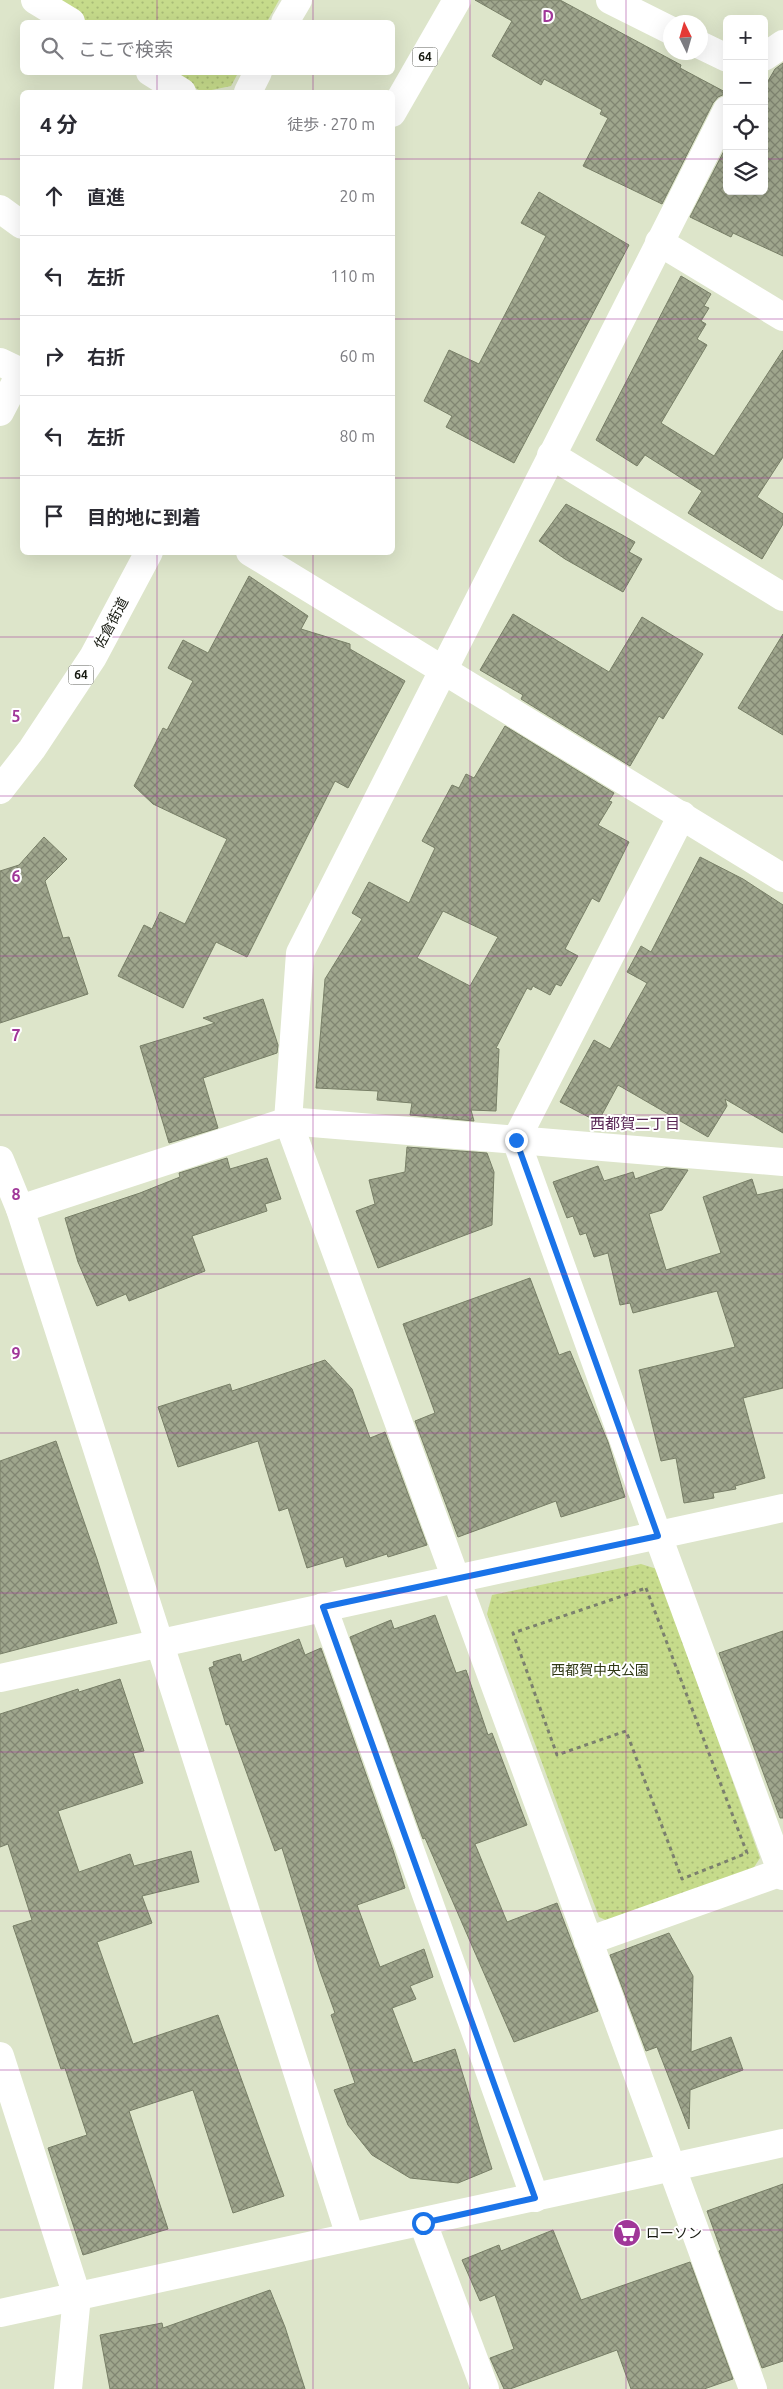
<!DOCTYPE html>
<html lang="ja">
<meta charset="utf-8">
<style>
:root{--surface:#fff;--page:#f7f7f7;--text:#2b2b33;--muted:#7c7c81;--line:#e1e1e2}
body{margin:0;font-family:Ubuntu,"Noto Sans JP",sans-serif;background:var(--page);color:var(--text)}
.controls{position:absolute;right:15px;top:15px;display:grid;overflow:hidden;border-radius:8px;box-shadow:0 5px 20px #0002}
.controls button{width:45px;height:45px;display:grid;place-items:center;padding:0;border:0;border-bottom:1px solid var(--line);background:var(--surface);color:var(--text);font:25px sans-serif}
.compass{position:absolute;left:663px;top:15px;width:45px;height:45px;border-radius:50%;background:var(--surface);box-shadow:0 5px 20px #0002;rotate:355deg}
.stop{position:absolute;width:15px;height:15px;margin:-11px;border:4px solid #1a73e8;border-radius:50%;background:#fff}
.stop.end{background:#1a73e8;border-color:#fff;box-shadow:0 1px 5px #0008}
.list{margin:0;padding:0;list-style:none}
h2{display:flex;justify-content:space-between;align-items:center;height:65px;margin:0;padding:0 20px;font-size:21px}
h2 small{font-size:16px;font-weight:400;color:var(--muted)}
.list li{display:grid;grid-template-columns:32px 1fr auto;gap:15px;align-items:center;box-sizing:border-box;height:80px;padding:0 20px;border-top:1px solid var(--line)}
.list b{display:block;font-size:19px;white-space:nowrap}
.list em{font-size:16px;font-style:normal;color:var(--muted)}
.icon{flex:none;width:28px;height:28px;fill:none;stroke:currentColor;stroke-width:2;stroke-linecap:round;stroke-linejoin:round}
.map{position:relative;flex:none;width:783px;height:2389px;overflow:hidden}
.search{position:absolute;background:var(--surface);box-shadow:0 5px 20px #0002;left:20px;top:20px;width:375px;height:55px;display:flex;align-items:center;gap:12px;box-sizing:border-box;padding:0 18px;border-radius:8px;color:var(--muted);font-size:19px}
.panel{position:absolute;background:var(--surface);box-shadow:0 5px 20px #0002;left:20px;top:90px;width:375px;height:465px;border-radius:8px}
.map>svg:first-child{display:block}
.park{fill:url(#park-dots)}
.building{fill:url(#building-cross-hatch);stroke:#787f67;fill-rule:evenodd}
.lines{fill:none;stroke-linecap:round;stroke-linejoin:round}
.path{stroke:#7b806e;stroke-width:3;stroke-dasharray:4 4;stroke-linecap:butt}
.street{stroke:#fff;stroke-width:28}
.secondary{stroke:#fff;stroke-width:28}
.primary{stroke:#fff;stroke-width:28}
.route{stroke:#1a73e8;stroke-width:6}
.grid{fill:none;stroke:#a03799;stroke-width:1;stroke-opacity:0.55}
.labels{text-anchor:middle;stroke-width:4;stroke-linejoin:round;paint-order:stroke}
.shield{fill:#fff;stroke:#5d5f58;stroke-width:1}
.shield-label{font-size:12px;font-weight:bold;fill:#171a11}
.street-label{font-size:14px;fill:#171a11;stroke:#fff}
.park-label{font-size:14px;fill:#2f3814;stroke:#fff}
.poi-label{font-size:14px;fill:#171a11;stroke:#fff;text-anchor:start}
.neighbourhood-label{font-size:15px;fill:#572453;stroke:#fff}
.grid-label{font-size:16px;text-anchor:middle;font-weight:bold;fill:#a03799;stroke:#fff;stroke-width:4;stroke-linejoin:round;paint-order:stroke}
</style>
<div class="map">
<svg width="783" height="2389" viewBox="0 0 783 2389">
<defs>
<pattern id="park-dots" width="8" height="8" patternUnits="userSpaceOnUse" patternTransform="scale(1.25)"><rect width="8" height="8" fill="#c6db8b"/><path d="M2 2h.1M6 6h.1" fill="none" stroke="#a9bb77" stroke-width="1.8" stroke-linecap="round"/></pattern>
<pattern id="building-cross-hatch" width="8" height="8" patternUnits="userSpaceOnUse" patternTransform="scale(1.25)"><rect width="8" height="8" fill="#9fa68d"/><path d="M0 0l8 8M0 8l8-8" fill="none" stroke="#818672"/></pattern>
</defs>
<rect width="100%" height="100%" fill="#dde5ca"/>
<g class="park">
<path d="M52 0H279L267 22H88Z"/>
<path d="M170 73H238L231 86 202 92Z"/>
<path d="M641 1564 657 1569 760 1858 749 1875 612 1923 599 1917 487 1614 492 1595Z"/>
</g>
<g class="building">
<path d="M475 0H560L681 65 680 68 727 93 718 97 713 103 662 204 583 166 608 118 600 114 602 110 544 79 541 85 492 56 512 21Z"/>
<path d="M783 63V256L733 233 731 237 690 217 727 145V191H764V88L775 69Z"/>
<path d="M539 192 629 245 514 463 446 427 452 416 424 401 449 350 479 364 546 236 521 223Z"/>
<path d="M681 276 711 294 704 306 709 308 701 321 706 324 697 339 707 345 661 423 714 456 783 350V457L757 497 783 514V524L762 559 688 513 702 491 645 455 637 466 596 440Z"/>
<path d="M566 504 635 542 629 552 642 559 623 592 565 559 539 541Z"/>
<path d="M249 576 308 616 301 629 350 644V649L405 681 348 788 335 781 247 957 216 942 183 1008 118 976 144 925 152 929 160 912 185 924 227 839 153 804 134 786 163 728 167 730 193 681 168 668 183 640 208 653Z"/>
<path d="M513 614 609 672 642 617 703 654 663 719 659 716 630 766 521 699 523 695 480 670Z"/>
<path d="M783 634V735L738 708Z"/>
<path d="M505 726 614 793 609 801 612 802 598 825 629 842 599 902 592 898 565 949 578 956 561 986 556 984 550 995 533 986 531 990 527 988 496 1048 499 1049 496 1111 471 1110 474 1121 410 1115 412 1103 377 1100 378 1091 316 1088 325 979 362 919 352 913 369 882 409 903 435 848 422 841 452 785 459 788 466 774 474 778ZM443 911 498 937 470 986 417 958Z"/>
<path d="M44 837 67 859 45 881 63 938 69 937 88 994 0 1023V871L19 865Z"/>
<path d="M700 857 743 879 783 905V1133L725 1099 727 1106 708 1137 618 1085 598 1122 560 1102 594 1040 610 1049 647 983 627 972 641 946 651 952Z"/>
<path d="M263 999 278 1045 277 1053 203 1078 218 1128 169 1143 140 1046 215 1023 203 1018Z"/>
<path d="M407 1147 487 1153 494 1172 492 1225 378 1268 356 1211 375 1204 369 1180 405 1172Z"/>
<path d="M227 1158 230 1169 267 1158 281 1199 265 1204 267 1211 192 1236 205 1271 129 1301 126 1294 97 1306 78 1262 65 1218 140 1193 180 1177 179 1173Z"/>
<path d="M598 1166 604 1181 633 1172 635 1179 666 1168 688 1170 662 1210 649 1214 666 1270 721 1253 703 1197 752 1179 757 1195 783 1189V1388L743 1398 765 1478 735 1486 736 1489 713 1493 714 1498 684 1503 676 1458 661 1461 639 1370 735 1347 717 1291 633 1313 630 1303 620 1305 608 1253 594 1257 586 1233 580 1235 573 1216 567 1218 553 1182Z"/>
<path d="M530 1278 559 1355 570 1351 608 1442 625 1497 561 1517 556 1501 458 1537 415 1421 435 1413 403 1324Z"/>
<path d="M325 1360 352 1389 370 1438 385 1432 427 1545 388 1557 387 1554 346 1567 343 1557 307 1568 288 1508 279 1511 258 1441 178 1467 158 1407 230 1384 232 1391Z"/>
<path d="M56 1441 97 1559 117 1623 0 1654V1461Z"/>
<path d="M435 1615 456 1673 466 1670 488 1735 492 1733 527 1825 475 1844 507 1922 557 1903 598 2011 514 2042 425 1838 423 1839 350 1637 391 1620 394 1629Z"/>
<path d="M783 1631V1818H780L719 1653Z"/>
<path d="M299 1639 305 1655 321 1648 393 1850 405 1888 357 1905 380 1967 424 1949 433 1977 410 1986 416 1999 392 2008 413 2063 455 2049 492 2169 458 2183 410 2178 372 2155 348 2125 334 2090 355 2083 331 2015 335 2013 320 1971 282 1848 275 1851 229 1724 226 1725 209 1668 214 1666 213 1662 240 1654 242 1662Z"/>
<path d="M120 1679 144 1751 133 1753 143 1783 58 1811 79 1872 130 1854 134 1866 191 1851 199 1882 142 1896 152 1923 97 1942 133 2044 218 2015 284 2196 233 2213 193 2090 129 2111 168 2229 83 2255 48 2148 87 2135 65 2068 61 2069 13 1926 32 1920 8 1844 0 1847V1714L78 1689 79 1692Z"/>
<path d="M669 1933 693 1976 691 2052 731 2037 743 2070 690 2090 689 2129 657 2047 646 2051 610 1955Z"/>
<path d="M783 2184V2361L762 2368 719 2251 721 2250 707 2211Z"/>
<path d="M553 2230 581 2300 690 2262 733 2379 704 2389H631L617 2350 510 2389H504L490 2358 514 2349 495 2295 480 2301 462 2260 499 2245 501 2251Z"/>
<path d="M270 2290 285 2327 305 2389H110L100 2335 162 2323 163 2328Z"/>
</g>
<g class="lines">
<path class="path" d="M646 1588 747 1853 682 1879 626 1731 557 1755 513 1633Z"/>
<g class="street">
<path d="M35 0 71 22"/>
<path d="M610 0 670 30"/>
<path d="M285 22 298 0"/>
<path d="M700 45 727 58"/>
<path d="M764 57 783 44"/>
<path d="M150 72 182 92"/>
<path d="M248 92 258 72"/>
<path d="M727 110 300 953 288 1121 753 2389"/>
<path d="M0 209 22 225"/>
<path d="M659 242 783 317"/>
<path d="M0 362 21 372 0 412"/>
<path d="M551 455 783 597"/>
<path d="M250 552 783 878"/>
<path d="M682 815 516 1140 658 1536 783 1876"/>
<path d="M20 1209 288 1121 783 1162"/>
<path d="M323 1607 535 2198"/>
<path d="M0 1678 783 1508"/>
<path d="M588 1941 782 1872"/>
<path d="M0 2056 77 2296 68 2389"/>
<path d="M423 2223 485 2389"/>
<path d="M0 2313 783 2143"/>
</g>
<path class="secondary" d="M0 1160 20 1209 350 2236"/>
<g class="primary">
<path d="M392 113 457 0"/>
<path d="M0 790 32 749 93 657 149 552"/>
</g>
</g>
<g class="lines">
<path class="route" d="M423 2223 535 2198 323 1607 658 1536 516 1140"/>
</g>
<path class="grid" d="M157 0V22M313 0V22M470 0V2389M626 0V2389M157 72V92M313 72V92M0 159H22M392 159H727M764 159H783M0 319H22M392 319H783M0 478H22M392 478H783M157 552V2389M313 552V2389M0 637H783M0 796H783M0 956H783M0 1115H783M0 1274H783M0 1433H783M0 1593H783M0 1752H783M0 1911H783M0 2070H783M0 2230H783"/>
<defs>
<g id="supermarket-disc" transform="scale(1.4375)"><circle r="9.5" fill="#a03799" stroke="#fff"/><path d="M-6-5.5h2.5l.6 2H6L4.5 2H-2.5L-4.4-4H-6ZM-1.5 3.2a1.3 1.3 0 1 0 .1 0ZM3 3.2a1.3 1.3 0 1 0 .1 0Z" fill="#fff"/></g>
</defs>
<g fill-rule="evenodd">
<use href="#supermarket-disc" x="627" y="2233"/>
</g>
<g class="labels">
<g class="shield">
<rect x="412.5" y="47.5" width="25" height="19" rx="4"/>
<rect x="68.5" y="665.5" width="25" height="19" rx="4"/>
</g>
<g class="shield-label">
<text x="425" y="61">64</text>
<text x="81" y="679">64</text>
</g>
<g class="street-label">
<text transform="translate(111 623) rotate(-62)" y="5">佐倉街道</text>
</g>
<g class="park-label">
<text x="600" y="1675">西都賀中央公園</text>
</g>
<g class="poi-label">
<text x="646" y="2238">ローソン</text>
</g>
<g class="neighbourhood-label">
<text x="635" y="1129">西都賀二丁目</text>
</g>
</g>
<g class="grid-label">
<text x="548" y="22">D</text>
<text x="16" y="722">5</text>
<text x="16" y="882">6</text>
<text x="16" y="1041">7</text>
<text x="16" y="1200">8</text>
<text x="16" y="1359">9</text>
</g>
</svg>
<div class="controls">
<button>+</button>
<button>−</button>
<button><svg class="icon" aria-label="locate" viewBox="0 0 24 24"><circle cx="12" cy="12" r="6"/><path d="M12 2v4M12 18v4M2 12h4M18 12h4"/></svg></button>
<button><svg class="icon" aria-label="layers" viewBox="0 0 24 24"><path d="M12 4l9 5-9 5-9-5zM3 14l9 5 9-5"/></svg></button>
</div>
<svg class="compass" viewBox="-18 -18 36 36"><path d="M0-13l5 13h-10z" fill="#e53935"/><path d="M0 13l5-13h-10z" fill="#7c7c81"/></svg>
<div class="stop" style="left:423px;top:2223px"></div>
<div class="stop end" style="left:516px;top:1140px"></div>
<div class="search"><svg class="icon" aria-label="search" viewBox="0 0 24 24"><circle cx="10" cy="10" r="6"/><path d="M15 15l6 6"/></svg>ここで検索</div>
<section class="panel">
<h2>4 分<small>徒歩 · 270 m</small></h2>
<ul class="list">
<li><svg class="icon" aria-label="ahead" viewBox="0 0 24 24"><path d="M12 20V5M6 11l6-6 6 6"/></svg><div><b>直進</b></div><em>20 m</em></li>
<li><svg class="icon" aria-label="left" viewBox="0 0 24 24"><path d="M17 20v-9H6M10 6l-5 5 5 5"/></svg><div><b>左折</b></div><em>110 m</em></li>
<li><svg class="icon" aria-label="right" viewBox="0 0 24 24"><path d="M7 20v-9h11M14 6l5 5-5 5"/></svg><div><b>右折</b></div><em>60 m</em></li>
<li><svg class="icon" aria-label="left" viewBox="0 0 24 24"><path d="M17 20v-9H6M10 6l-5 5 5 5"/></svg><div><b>左折</b></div><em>80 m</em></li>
<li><svg class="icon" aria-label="arrive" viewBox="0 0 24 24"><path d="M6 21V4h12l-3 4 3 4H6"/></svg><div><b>目的地に到着</b></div></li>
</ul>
</section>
</div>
